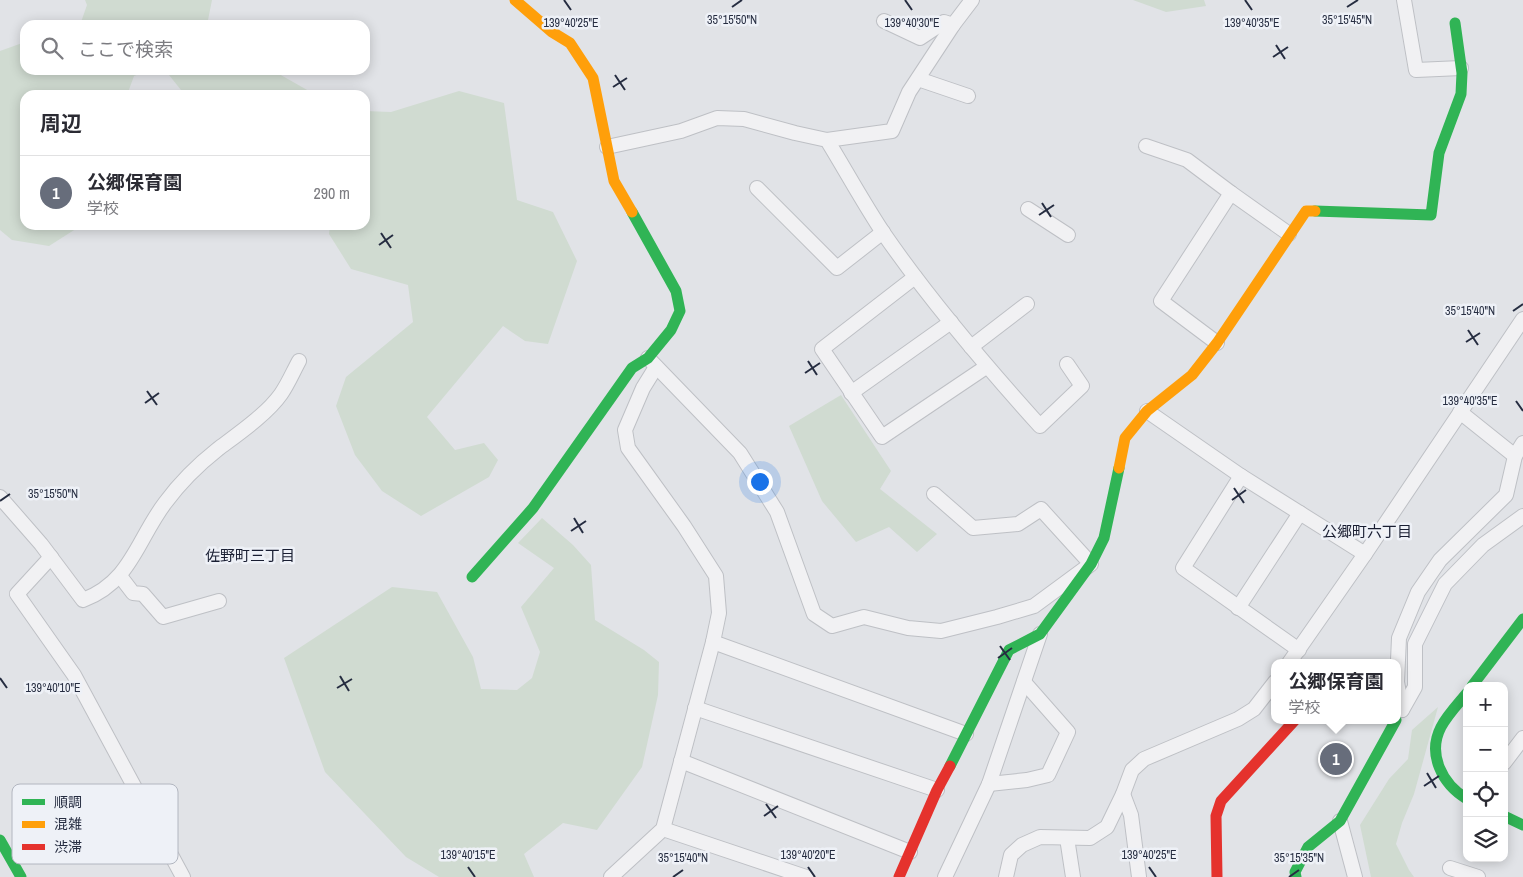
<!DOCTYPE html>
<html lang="ja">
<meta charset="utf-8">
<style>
:root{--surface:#fff;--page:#f7f7f7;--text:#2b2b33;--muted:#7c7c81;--line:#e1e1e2;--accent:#676d7b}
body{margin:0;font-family:"Archivo Narrow","Noto Sans JP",sans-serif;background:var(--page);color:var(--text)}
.controls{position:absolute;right:15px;bottom:15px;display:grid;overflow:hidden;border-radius:10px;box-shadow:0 2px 12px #0003}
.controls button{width:45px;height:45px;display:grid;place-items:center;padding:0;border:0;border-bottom:1px solid var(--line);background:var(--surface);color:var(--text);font:25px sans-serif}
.you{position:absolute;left:759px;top:481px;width:18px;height:18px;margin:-12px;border:4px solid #fff;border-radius:50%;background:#1a73e8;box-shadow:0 0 0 8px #1a73e833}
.badge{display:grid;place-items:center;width:32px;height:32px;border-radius:50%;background:var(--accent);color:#fff;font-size:16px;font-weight:700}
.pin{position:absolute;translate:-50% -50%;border:2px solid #fff;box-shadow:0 1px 5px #0006}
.popup{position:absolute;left:1271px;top:659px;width:130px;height:65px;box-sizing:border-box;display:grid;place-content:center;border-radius:10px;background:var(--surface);filter:drop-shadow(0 1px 4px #0005);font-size:16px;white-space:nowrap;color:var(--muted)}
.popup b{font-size:19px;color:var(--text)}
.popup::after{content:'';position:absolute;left:50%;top:100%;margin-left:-10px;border:10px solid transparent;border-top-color:var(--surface)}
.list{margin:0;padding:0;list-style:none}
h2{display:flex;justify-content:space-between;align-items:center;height:65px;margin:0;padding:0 20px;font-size:21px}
h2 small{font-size:16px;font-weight:400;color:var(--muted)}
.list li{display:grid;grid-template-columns:32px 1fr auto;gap:15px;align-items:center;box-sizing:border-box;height:75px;padding:0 20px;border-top:1px solid var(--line)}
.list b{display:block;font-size:19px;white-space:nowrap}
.list p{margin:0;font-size:16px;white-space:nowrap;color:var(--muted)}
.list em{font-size:16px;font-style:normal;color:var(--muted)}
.icon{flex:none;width:28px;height:28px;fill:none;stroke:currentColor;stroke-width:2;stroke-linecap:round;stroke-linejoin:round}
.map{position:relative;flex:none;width:1523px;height:877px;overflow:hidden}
.search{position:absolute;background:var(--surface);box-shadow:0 2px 12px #0003;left:20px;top:20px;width:350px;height:55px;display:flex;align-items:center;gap:12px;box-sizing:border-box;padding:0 18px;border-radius:15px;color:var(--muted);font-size:19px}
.panel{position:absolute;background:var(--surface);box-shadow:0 2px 12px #0003;left:20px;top:90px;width:350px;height:140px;border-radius:15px}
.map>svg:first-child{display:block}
.green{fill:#d0dbd1}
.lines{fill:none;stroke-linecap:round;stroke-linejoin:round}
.street-casing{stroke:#bec0c5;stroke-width:16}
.street{stroke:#f1f1f3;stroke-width:14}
.fast{stroke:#30b455;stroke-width:11}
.slow{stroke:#ff9f0a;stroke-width:11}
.jam{stroke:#e5322d;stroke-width:11}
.ticks{fill:none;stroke:#262d41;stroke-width:2}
.labels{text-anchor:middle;stroke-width:5;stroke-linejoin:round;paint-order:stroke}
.neighbourhood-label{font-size:15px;fill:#191e32;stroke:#eef1f7}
.key{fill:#eef1f7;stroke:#b2b6c0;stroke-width:1}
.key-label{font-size:14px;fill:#262d41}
.ticks-label{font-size:12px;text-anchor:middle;fill:#262d41;stroke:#eef1f7;stroke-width:5;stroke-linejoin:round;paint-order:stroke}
</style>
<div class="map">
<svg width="1523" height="877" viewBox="0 0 1523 877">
<rect width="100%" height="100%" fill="#e1e3e7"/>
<g class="green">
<path d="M85 0H212L207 25H80L87 5Z"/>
<path d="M1133 0H1204L1206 6 1166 12Z"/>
<path d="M25 42V70H149L134 76 127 95H25V225H82L49 246 12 240 0 230V51Z"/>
<path d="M165 70H267L279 74 316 95H185Z"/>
<path d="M459 91 504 103 517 200 553 212 577 261 548 344 525 341 503 326 427 417 455 450 484 443 498 460 489 477 421 516 382 491 355 455 336 406 346 377 413 322 408 285 351 269 329 234 330 225H365V111L391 112Z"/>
<path d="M841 395 891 471 880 489 937 534 917 552 889 527 856 542 822 501 789 426Z"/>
<path d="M542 518 573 545 591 565 595 620 644 650 659 662 658 695 642 767 597 830 563 823 524 854 534 877H439L406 857 325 772 284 658 392 587 437 592 473 657 481 689 517 690 532 678 540 652 521 607 554 568 518 543Z"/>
<path d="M1438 707 1414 794 1402 823 1396 844 1409 870 1414 877H1371L1360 825 1389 779 1408 759 1412 730Z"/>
</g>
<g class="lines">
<g class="street-casing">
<g id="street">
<path d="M1404 0 1416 70 1461 68"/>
<path d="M884 21 920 38 944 22 953 25"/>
<path d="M918 79 968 96"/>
<path d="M827 140 892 131 909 92 953 25 972 0"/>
<path d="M1146 146 1187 160 1231 193"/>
<path d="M607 147 681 131 717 118 744 119 795 133 827 140C846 171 864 204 884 234 931 302 985 365 1040 426L1082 386 1067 364"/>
<path d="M757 188 837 268 883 232"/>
<path d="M1028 209 1068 235"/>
<path d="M915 277 822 349 882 437 986 367"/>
<path d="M1217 343 1161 301 1231 193 1289 234"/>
<path d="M971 347 1027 304"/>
<path d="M648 358 740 453 777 512 814 614 832 626 864 617 908 628 941 631 997 617 1034 606 1091 564 1041 509 1018 524 973 528 934 494"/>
<path d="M851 393 951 322"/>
<path d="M1147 411 1241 476 1365 554"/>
<path d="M1460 412 1515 456"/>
<path d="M1241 476 1183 568 1299 650"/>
<path d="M0 497 41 544 83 600C131 582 137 540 165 503 179 484 199 464 218 449 238 434 267 414 281 394 288 384 293 372 299 361"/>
<path d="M51 557 17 594 74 675 183 877"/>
<path d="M120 576 133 593 143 594 163 617 219 601"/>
<path d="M1238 608 1300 513"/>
<path d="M713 642 966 734"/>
<path d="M1289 663 1365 554 1523 319"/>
<path d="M695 708 937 790"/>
<path d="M1402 710 1397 682 1399 638 1418 592 1440 560 1506 495 1515 456 1523 443"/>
<path d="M1402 710 1415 687V644L1445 584 1483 545 1523 516"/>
<path d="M681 761 910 852"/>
<path d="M1504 763 1523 738"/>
<path d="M989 784 1027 780 1048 775 1068 732 1024 682"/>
<path d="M1123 794 1131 815 1139 877"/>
<path d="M1340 821 1355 877"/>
<path d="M663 829 806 877"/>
<path d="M1067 838 1073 877"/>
<path d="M1450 868 1478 877"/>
<path d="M611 877 663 829 713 642 719 613 716 576 684 526 628 448 625 430 643 388 656 367"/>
<path d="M945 877 989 784 1040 634"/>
<path d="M1006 877 1011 855 1022 845 1040 837 1090 838 1107 827 1123 794 1132 770 1144 759 1238 719 1254 709 1275 682"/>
</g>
</g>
<use href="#street" class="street"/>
<g class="fast">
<path d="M1315 211 1431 215 1439 153 1461 94 1462 73 1455 23"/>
<path d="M472 577 533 508 632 368 648 358 671 330 680 311 676 291 632 212"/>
<path d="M1472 686 1523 619"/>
<path d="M1467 693C1458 704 1448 714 1441 727 1427 754 1442 784 1467 799"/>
<path d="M950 766 1009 650 1040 634 1091 564 1104 538 1119 468"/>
<path d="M1504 816 1523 825"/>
<path d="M0 840 21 877"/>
<path d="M1296 877 1295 872 1308 847 1340 821 1396 720"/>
</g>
<g class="slow">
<path d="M515 0 552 32 570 43 593 78 614 181 632 212"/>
<path d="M1119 468 1125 438 1147 411 1192 375 1217 343 1306 211H1315"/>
</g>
<g class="jam">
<path d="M899 877 937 790 950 766"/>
<path d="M1217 877 1216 816 1221 801 1295 720"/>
</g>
</g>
<path class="ticks" d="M564 0 571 10M905 0 912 10M1245 0 1252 10M732 7 742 0M1347 7 1358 0M1276 45 1285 59M1273 57 1288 47M615 75 625 90M613 87 627 78M1042 203 1051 217M1039 215 1054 205M381 233 391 248M379 245 393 235M1513 311 1523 304M1468 330 1478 345M1466 342 1480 333M808 361 817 375M805 373 820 363M147 391 157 405M1516 401 1523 411M145 403 159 393M1234 488 1244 503M1232 500 1246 490M0 501 10 494M574 518 583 533M571 531 586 521M1000 646 1010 660M998 658 1012 648M340 676 349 691M0 678 7 688M337 688 352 679M1427 773 1436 788M1424 786 1439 776M766 804 776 818M764 816 778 806M468 867 475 877M808 867 815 877M1149 867 1156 877M673 877 683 870M1289 877 1299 870"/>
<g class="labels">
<g class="neighbourhood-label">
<text x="1367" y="537">公郷町六丁目</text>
<text x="250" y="561">佐野町三丁目</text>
</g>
</g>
<rect x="12" y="784" width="166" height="80" rx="8" class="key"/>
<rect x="22" y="799" width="23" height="6" fill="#30b455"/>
<rect x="22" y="821" width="23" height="7" fill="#ff9f0a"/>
<rect x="22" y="844" width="23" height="6" fill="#e5322d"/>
<g class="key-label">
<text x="54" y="807">順調</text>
<text x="54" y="829">混雑</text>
<text x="54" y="852">渋滞</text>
</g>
<g class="ticks-label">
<text x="732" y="24">35°15'50"N</text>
<text x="1347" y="24">35°15'45"N</text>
<text x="571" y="27">139°40'25"E</text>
<text x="912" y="27">139°40'30"E</text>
<text x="1252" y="27">139°40'35"E</text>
<text x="1470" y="315">35°15'40"N</text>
<text x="1470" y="405">139°40'35"E</text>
<text x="53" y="498">35°15'50"N</text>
<text x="53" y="692">139°40'10"E</text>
<text x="468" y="859">139°40'15"E</text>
<text x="808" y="859">139°40'20"E</text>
<text x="1149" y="859">139°40'25"E</text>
<text x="683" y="862">35°15'40"N</text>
<text x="1299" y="862">35°15'35"N</text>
</g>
</svg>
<div class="controls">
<button>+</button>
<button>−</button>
<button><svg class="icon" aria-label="locate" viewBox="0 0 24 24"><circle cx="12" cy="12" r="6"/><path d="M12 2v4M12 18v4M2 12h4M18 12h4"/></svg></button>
<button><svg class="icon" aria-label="layers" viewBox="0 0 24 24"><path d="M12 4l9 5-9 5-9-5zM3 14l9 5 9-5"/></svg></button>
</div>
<div class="you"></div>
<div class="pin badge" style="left:1336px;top:759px">1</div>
<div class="popup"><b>公郷保育園</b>学校</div>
<div class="search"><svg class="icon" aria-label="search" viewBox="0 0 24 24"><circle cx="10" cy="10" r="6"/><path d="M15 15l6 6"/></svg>ここで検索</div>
<section class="panel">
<h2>周辺<small></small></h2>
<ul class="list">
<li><span class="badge">1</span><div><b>公郷保育園</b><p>学校</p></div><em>290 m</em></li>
</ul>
</section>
</div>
